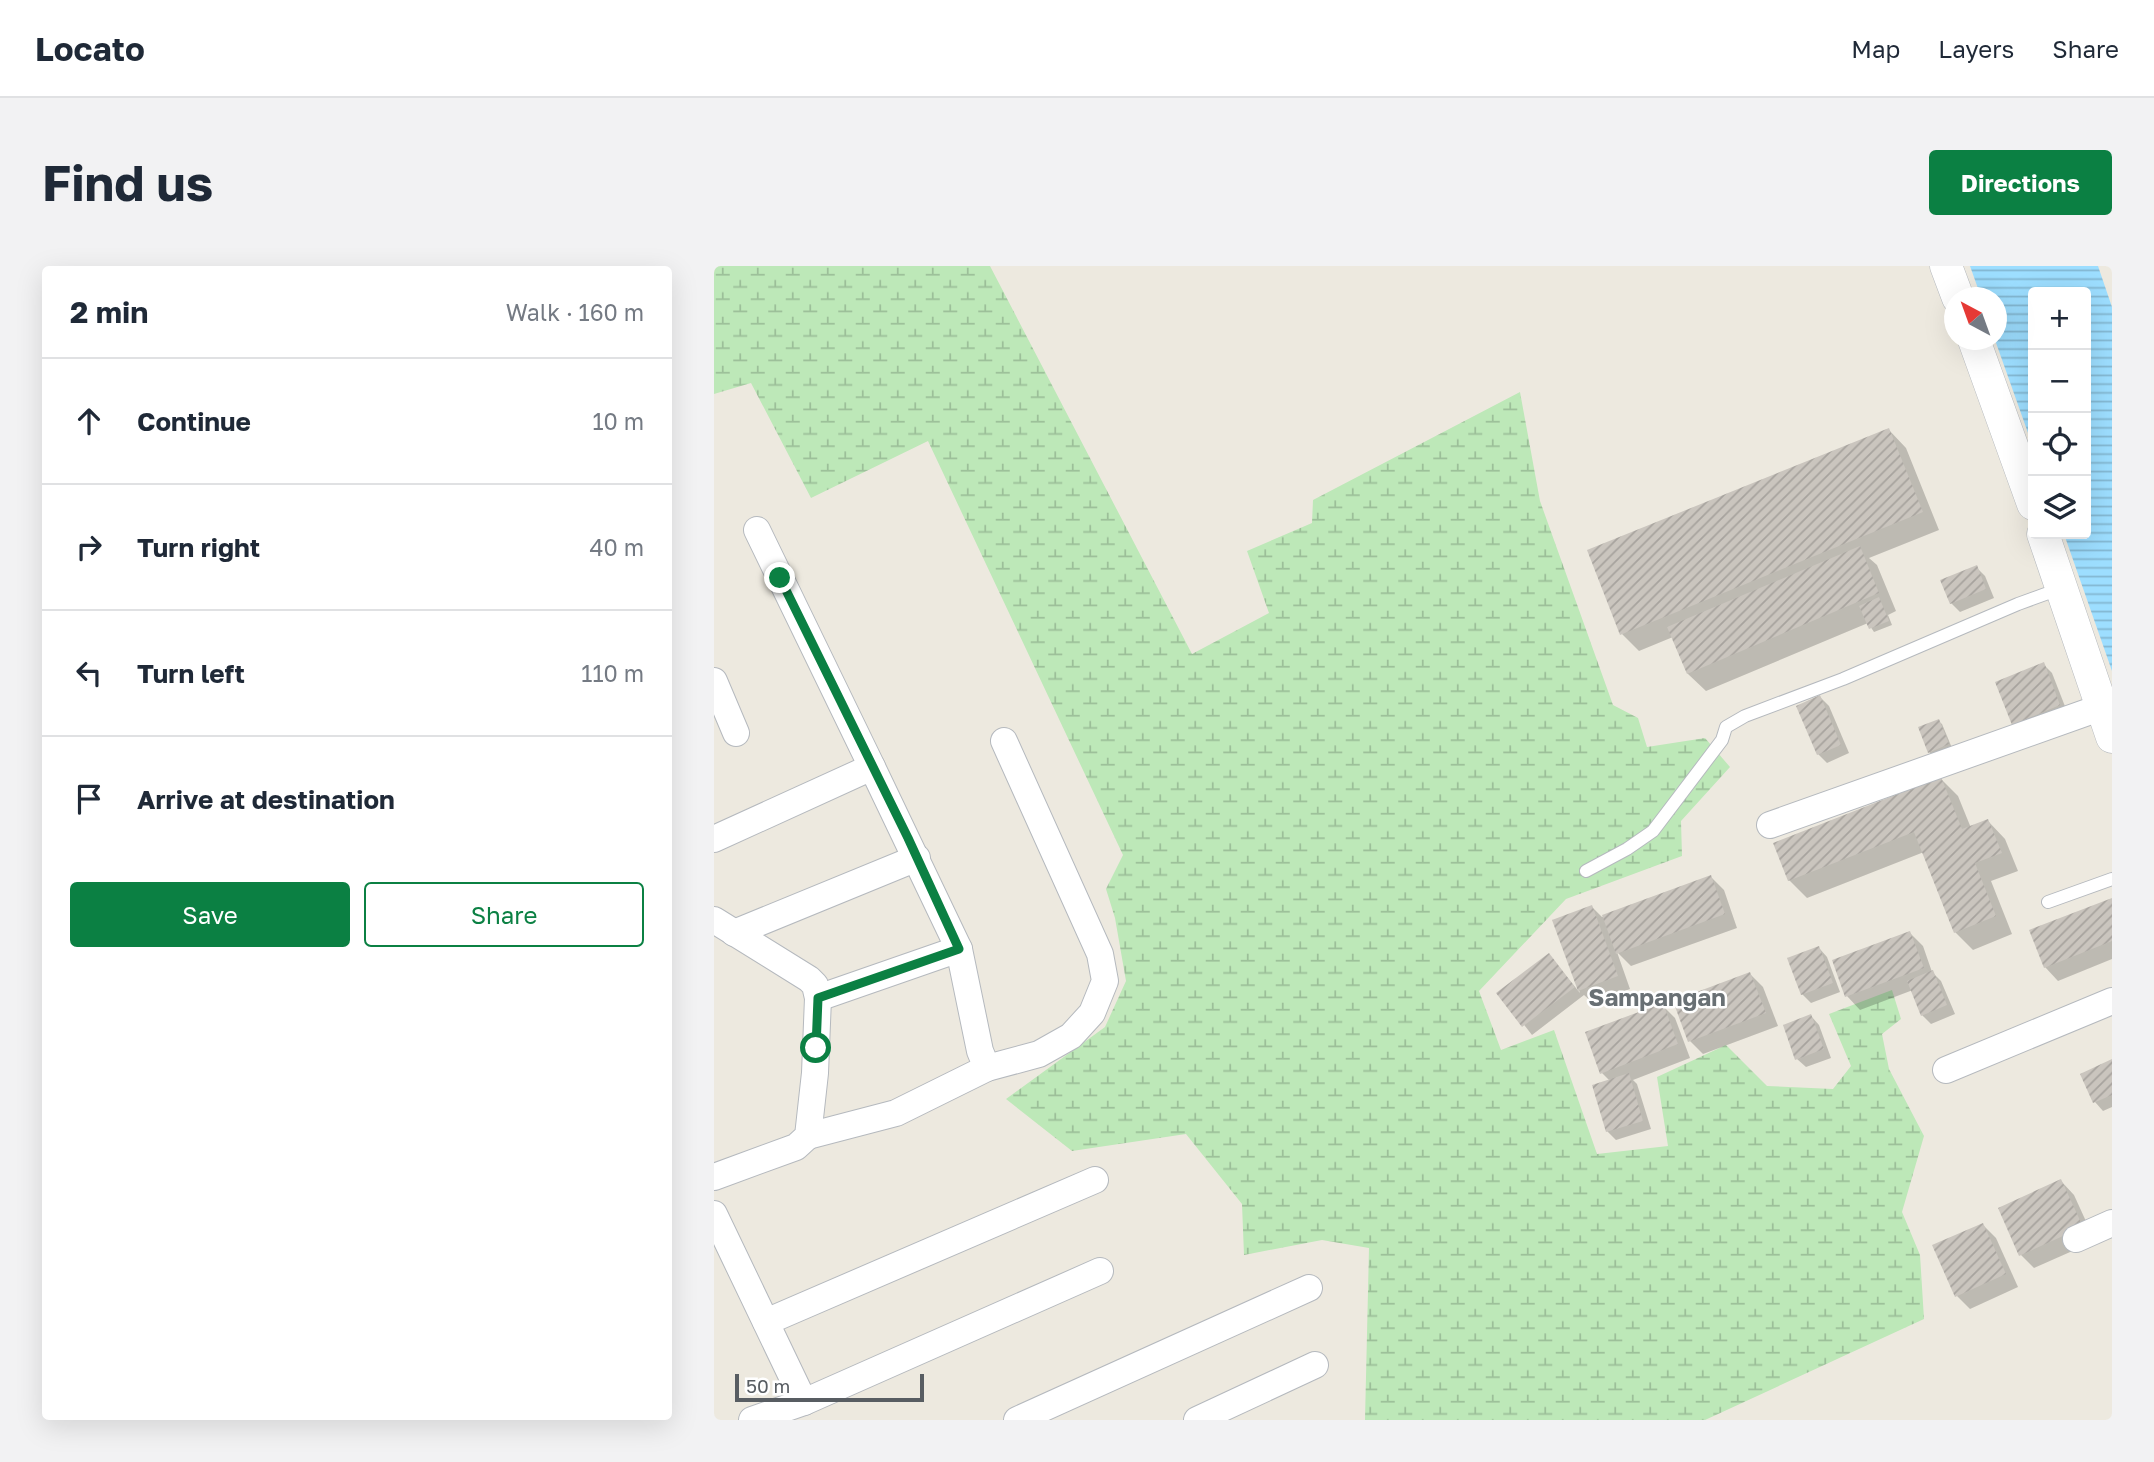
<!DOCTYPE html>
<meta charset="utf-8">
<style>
:root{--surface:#fff;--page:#f2f2f3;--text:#1f2937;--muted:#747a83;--line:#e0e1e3;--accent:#0b8043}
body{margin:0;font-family:"Golos Text",sans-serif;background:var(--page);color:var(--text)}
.controls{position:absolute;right:21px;top:21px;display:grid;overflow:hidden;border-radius:7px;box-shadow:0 7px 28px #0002}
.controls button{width:63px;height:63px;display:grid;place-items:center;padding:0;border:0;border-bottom:2px solid var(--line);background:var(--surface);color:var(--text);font:35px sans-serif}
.compass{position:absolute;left:1230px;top:21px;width:63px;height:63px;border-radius:50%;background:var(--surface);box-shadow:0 7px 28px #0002;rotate:319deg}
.scale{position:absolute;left:21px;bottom:18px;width:189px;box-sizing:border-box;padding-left:7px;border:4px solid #585d62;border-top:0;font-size:19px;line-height:24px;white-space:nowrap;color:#585d62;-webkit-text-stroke:5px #fff;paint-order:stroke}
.stop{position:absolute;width:21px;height:21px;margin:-16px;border:5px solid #0b8043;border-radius:50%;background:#fff}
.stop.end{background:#0b8043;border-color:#fff;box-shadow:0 2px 7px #0008}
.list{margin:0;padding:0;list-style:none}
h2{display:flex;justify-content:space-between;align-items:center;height:91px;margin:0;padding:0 28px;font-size:30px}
h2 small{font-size:23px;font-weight:400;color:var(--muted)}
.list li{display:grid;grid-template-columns:46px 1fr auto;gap:21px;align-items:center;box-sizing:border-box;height:126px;padding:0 28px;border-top:2px solid var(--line)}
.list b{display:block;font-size:26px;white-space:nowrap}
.list em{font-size:23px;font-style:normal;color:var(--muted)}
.actions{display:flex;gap:14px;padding:21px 28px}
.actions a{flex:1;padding:16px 0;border:2px solid var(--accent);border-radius:7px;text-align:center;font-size:24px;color:var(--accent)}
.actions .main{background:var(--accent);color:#fff}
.icon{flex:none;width:38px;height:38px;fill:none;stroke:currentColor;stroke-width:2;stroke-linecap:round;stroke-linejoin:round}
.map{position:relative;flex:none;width:1398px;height:1154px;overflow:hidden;border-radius:7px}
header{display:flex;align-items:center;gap:42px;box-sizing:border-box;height:98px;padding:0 35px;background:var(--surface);border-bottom:2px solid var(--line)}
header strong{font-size:33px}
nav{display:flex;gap:38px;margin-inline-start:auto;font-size:24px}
.intro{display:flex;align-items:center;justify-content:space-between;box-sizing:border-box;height:168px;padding:0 42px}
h1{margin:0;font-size:49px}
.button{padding:18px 32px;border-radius:7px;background:var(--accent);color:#fff;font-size:24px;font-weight:700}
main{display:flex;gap:42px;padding:0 42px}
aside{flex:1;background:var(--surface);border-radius:7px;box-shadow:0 7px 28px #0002}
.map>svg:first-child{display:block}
.wetland{fill:url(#wetland-marsh)}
.water{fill:url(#water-rules)}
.shadow{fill:#0003}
.building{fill:url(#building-hatch)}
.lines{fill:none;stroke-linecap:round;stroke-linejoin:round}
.service-casing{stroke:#b5b9be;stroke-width:14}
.minor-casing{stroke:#b5b9be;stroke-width:28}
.tertiary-casing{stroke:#b5b9be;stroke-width:33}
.service{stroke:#fff;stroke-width:12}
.minor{stroke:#fff;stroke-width:26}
.tertiary{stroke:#fff;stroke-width:32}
.route{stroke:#0b8043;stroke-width:9}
.labels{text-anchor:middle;stroke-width:5;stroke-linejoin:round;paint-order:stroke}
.quarter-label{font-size:24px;font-weight:bold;fill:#697074;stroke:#fff}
</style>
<header>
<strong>Locato</strong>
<nav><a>Map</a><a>Layers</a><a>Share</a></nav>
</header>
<div class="intro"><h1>Find us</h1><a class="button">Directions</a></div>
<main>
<aside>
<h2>2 min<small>Walk · 160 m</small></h2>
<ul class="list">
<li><svg class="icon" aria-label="ahead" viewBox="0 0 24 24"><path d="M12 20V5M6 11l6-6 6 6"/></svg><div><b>Continue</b></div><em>10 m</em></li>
<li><svg class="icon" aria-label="right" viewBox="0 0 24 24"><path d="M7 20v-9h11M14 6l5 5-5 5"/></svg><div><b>Turn right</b></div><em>40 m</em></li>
<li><svg class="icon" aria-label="left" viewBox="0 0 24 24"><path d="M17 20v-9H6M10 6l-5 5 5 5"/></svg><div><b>Turn left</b></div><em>110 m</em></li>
<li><svg class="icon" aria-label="arrive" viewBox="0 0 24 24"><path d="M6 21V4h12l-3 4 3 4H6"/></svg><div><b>Arrive at destination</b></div></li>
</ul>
<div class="actions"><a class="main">Save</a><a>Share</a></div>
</aside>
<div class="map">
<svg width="1398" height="1154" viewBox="0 0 1398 1154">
<defs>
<pattern id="wetland-marsh" width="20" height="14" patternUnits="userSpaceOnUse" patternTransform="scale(1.75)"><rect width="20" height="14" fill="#bde8b8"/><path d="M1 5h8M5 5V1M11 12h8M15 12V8" fill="none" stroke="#9cbf99"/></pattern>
<pattern id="water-rules" width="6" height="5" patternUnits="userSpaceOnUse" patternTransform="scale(1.75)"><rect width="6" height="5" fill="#9ddeff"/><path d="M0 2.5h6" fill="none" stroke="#83b7d2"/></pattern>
<pattern id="building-hatch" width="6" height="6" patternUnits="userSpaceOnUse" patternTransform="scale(1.75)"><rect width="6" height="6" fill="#cac5be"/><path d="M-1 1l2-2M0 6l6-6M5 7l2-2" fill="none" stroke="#a7a39e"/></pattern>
</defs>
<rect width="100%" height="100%" fill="#ede9df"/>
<path class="wetland" d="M0 0H276L478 388 555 347 533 285 598 257 599 234 806 126 826 235 899 439 924 452 933 481 991 472 1016 501 967 555 968 590 852 633 765 725 787 784 840 764 883 888 954 880 943 811 1012 779 1053 820 1119 823 1137 800 1115 748 1178 724 1187 753 1168 768 1175 803 1210 870 1188 946 1206 989 1210 1053 991 1154H651L655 982 608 974 530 989 528 938 472 868 358 885 292 833 391 761 412 715 401 652 392 623 409 589 214 175 97 232 37 117 0 128Z"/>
<path class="water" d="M1256 0H1384L1398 41V405L1350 268H1372V26H1319V181L1281 74 1282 32 1267 31Z"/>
<g class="shadow">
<path d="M1175 164 1192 182 1225 264 1155 292 1163 299 1182 345 1174 349 1178 359 1160 366 1154 357 992 425 974 408 959 371 925 385 908 368Z"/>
<path d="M1262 301 1271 310 1280 332 1246 346 1237 337Z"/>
<path d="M1329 398 1338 407 1354 448 1308 466 1299 458Z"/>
<path d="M1106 431 1115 440 1135 487 1113 497 1104 488Z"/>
<path d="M1224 455 1228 458 1238 482 1219 489 1215 486Z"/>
<path d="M1227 513 1244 530 1257 562 1274 555 1291 573 1304 605 1277 615 1298 668 1259 684 1241 666 1210 586 1093 632 1075 614 1061 578Z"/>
<path d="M997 611 1010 624 1023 662 917 700 903 686 916 723 879 737 870 729 818 769 785 727 835 689 866 727 840 655 878 641 888 651Z"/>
<path d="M1398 633V693L1344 715 1331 701Z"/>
<path d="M1196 667 1209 680 1218 706 1227 715 1241 748 1217 758 1208 749 1199 724 1146 744 1133 730Z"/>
<path d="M1105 682 1113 691 1126 726 1097 737 1088 728Z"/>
<path d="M1036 708 1049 721 1064 760 989 788 976 775Z"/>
<path d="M948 739 961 752 976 792 919 814 923 818 937 863 902 874 893 865 896 815 888 807Z"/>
<path d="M1097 750 1105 759 1117 792 1092 801 1083 793Z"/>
<path d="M1398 795V841L1389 845 1381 836Z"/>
<path d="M1347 915 1360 929 1381 975 1320 1002 1307 989Z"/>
<path d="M1269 959 1282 972 1304 1021 1256 1043 1243 1030Z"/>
</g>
<g class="building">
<path d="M1175 162 1209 246 906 369 873 284Z"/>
<path d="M1146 280 1165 327 973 408 953 361Z"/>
<path d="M1263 299 1272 323 1236 338 1226 314Z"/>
<path d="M1165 331 1175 355 1155 363 1145 340Z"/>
<path d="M1330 396 1346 439 1298 459 1281 416Z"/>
<path d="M1106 429 1127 479 1103 489 1082 440Z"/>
<path d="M1225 453 1235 478 1214 487 1204 461Z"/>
<path d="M1227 511 1248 563 1274 553 1288 587 1261 597 1282 650 1240 667 1200 566 1074 615 1059 577Z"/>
<path d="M997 609 1011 648 902 688 888 649Z"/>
<path d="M1398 632V675L1330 702 1315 664Z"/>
<path d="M878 639 904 710 864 725 838 654Z"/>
<path d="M1196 665 1210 702 1131 731 1118 694Z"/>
<path d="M1105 680 1119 717 1087 729 1073 692Z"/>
<path d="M835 687 861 721 808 761 782 727Z"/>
<path d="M1219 704 1233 739 1207 750 1193 715Z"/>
<path d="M1036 706 1052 747 974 776 959 735Z"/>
<path d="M949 737 964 778 886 808 871 766Z"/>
<path d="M1097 748 1110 783 1081 794 1069 759Z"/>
<path d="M1398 793V829L1379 837 1366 808Z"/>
<path d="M915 807 929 855 892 866 878 819Z"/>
<path d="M1347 913 1369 961 1305 990 1284 942Z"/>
<path d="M1269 957 1292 1008 1241 1031 1218 979Z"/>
</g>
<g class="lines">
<g class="service-casing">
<g id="service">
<path d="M872 605 913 583 939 565 1008 474 1012 461 1031 450 1129 413 1304 338 1348 322"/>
<path d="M1334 636 1398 613"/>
</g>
</g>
<g class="minor-casing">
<g id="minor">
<path d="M43 264 158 501"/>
<path d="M0 415 22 467"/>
<path d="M1056 559 1388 441"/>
<path d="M0 573 158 501 245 683 266 785 273 802 182 847 94 870"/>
<path d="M0 654 95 713 101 719 104 732 101 807 94 870 82 881 0 911"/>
<path d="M20 667 203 592"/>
<path d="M104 732 245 683"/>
<path d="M273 802 325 788 357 770 378 747 391 715 386 688 290 475"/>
<path d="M1232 804 1398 735"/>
<path d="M0 948 90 1136 38 1154"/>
<path d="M1362 973 1398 957"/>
<path d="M52 1056 381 914"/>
<path d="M90 1136 386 1005"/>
<path d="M303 1154 595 1022"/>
<path d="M483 1154 601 1099"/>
</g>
</g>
<g class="tertiary-casing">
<g id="tertiary">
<path d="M1232 0 1244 32"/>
<path d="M1260 74 1319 238"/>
<path d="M1329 268 1398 471"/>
</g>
</g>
<use href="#service" class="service"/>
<use href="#minor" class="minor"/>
<use href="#tertiary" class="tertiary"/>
</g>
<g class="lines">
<path class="route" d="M66 312 194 572 245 683 104 732 102 782"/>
</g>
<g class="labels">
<g class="quarter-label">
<text x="943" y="740">Sampangan</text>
</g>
</g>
</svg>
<div class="controls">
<button>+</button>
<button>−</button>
<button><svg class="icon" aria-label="locate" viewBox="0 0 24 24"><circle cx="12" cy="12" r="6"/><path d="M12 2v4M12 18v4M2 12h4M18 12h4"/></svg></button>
<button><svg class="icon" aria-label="layers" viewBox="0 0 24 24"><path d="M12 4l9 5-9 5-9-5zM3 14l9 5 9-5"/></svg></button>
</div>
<svg class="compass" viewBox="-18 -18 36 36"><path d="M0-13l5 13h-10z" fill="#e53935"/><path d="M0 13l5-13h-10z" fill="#747a83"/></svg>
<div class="scale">50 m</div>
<div class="stop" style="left:102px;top:782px"></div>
<div class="stop end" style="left:66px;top:312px"></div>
</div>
</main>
